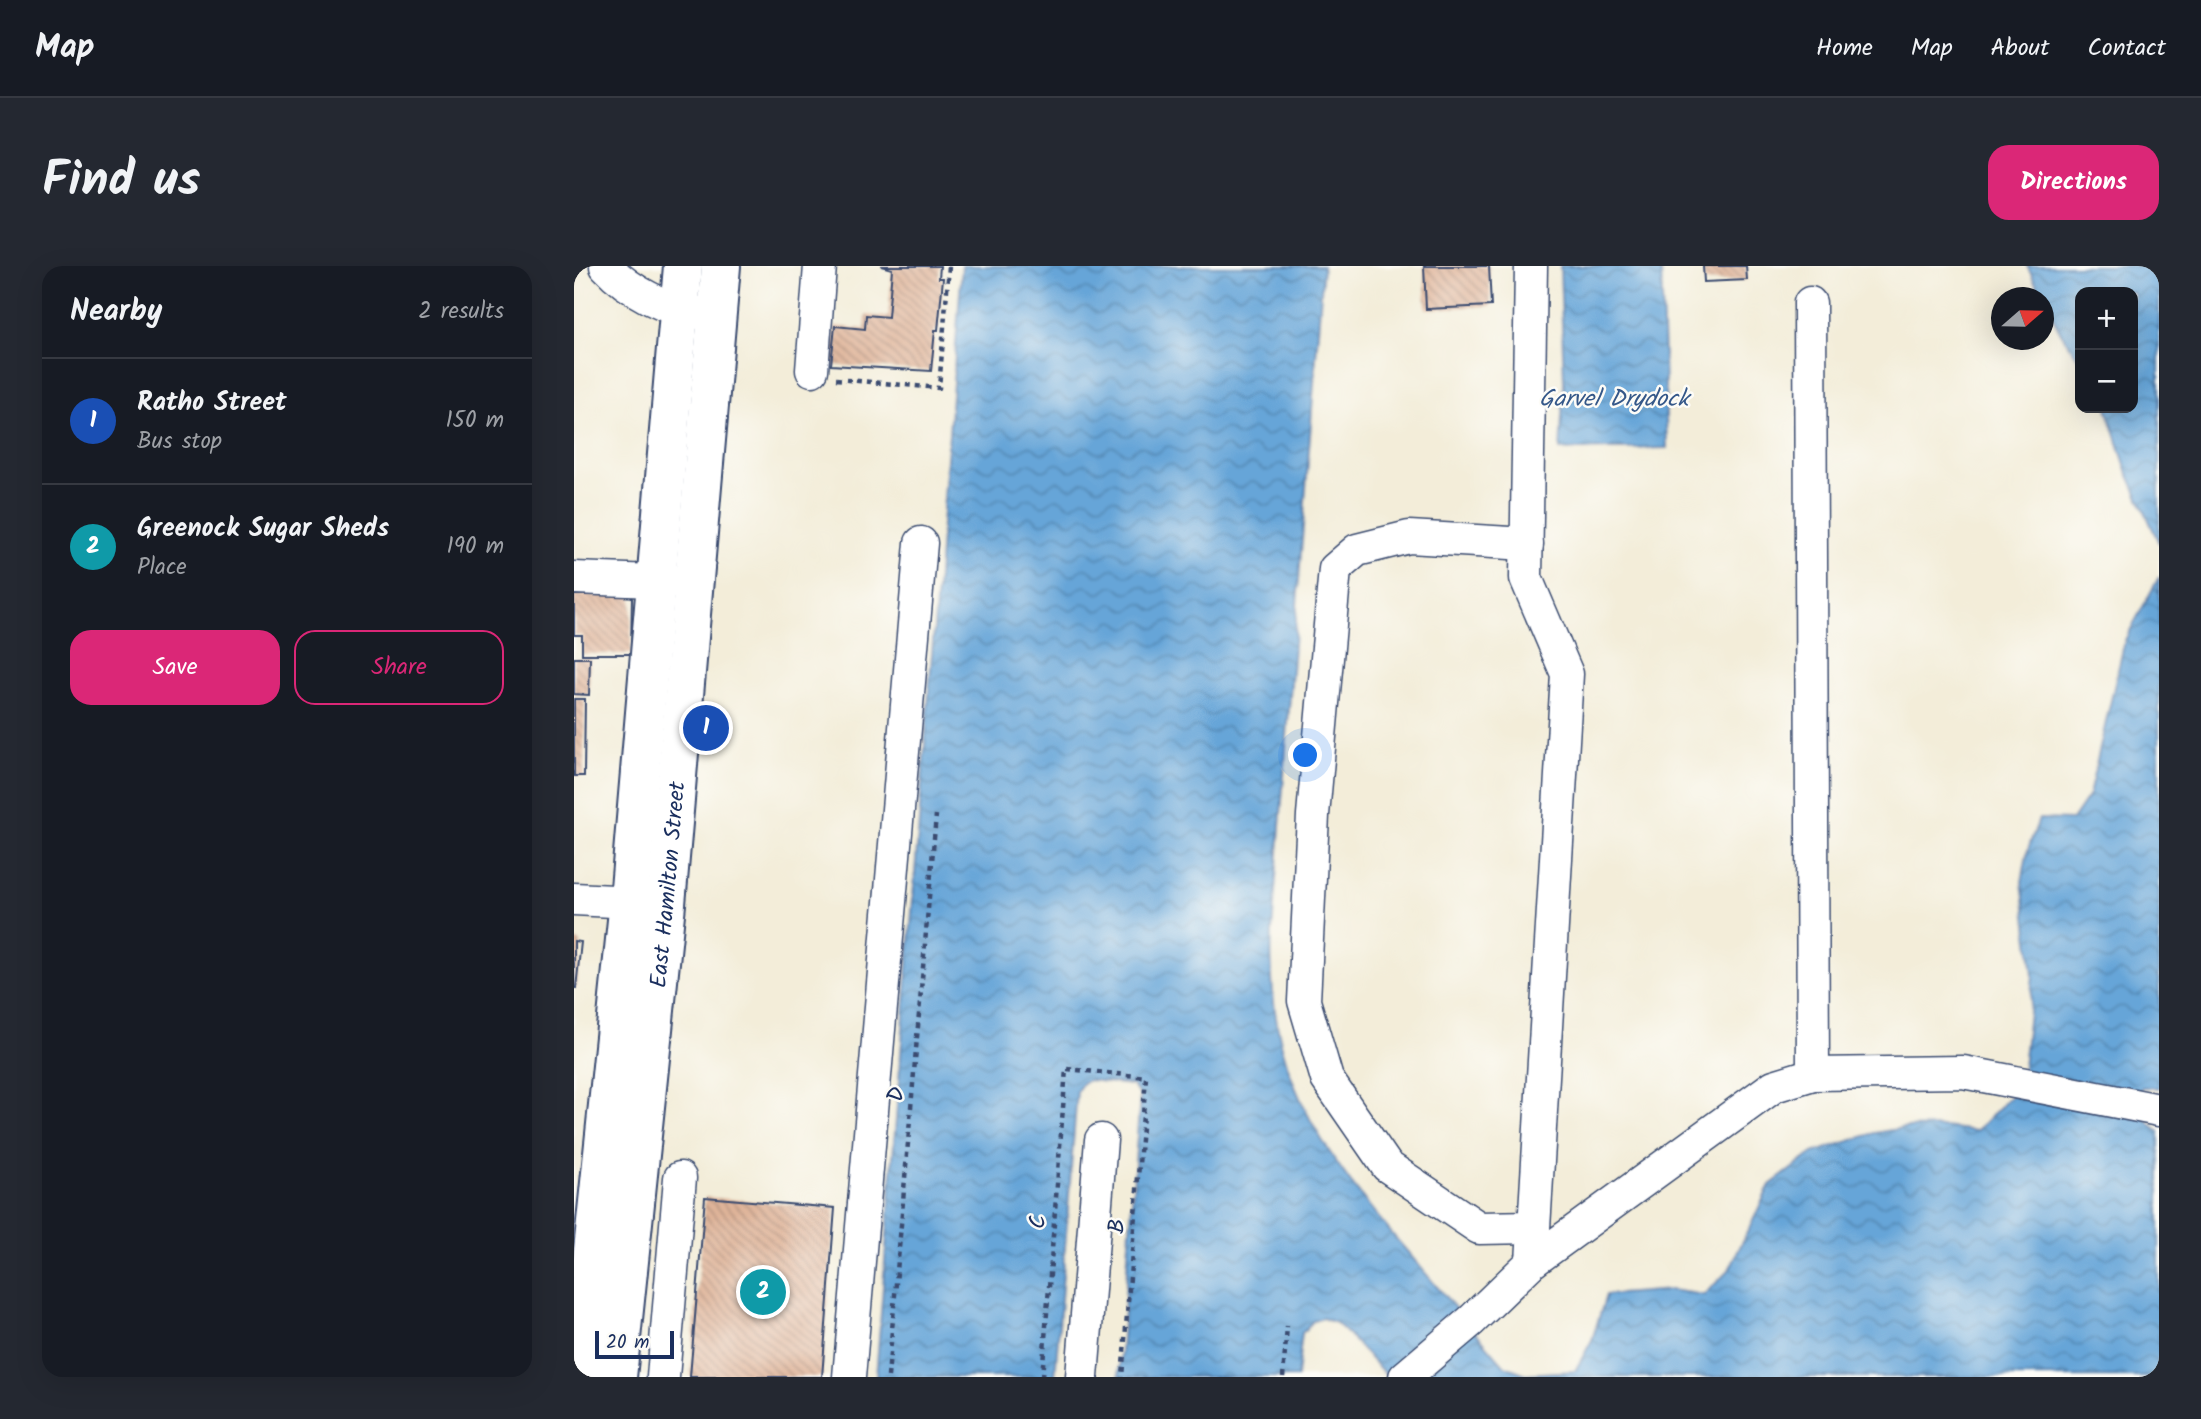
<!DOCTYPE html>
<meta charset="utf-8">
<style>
:root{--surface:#171b24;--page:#242831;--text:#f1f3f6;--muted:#9ea1a6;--line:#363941;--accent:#db2777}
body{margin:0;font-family:Kalam,sans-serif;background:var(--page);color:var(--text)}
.controls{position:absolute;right:21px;top:21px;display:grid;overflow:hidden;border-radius:14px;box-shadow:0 7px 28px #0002}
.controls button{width:63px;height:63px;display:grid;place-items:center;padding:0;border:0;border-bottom:2px solid var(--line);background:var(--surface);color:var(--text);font:35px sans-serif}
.compass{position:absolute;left:1417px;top:21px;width:63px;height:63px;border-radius:50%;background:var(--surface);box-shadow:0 7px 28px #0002;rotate:70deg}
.scale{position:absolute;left:21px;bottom:18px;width:79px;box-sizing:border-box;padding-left:7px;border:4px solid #1b2f5e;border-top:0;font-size:19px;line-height:24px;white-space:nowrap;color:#1b2f5e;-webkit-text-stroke:5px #fdfcf7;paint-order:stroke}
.you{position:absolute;left:732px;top:490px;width:24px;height:24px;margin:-18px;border:5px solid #fff;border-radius:50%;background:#1a73e8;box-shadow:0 0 0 10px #1a73e833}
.badge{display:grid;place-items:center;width:46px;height:46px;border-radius:50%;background:var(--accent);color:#fff;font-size:23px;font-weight:700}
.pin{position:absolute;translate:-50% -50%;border:4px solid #fff;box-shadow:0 2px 7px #0006}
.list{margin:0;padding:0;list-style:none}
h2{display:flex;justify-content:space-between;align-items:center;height:91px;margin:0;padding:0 28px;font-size:30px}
h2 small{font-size:23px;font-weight:400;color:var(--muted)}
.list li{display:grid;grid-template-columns:46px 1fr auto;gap:21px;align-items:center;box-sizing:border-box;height:126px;padding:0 28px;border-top:2px solid var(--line)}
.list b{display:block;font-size:26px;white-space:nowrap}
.list p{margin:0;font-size:23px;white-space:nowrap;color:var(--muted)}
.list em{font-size:23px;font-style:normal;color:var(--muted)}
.actions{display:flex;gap:14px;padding:21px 28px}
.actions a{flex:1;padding:16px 0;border:2px solid var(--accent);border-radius:21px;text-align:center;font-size:24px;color:var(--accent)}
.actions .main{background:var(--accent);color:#fff}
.map{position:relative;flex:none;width:1585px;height:1111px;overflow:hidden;border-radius:21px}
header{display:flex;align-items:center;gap:42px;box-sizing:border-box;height:98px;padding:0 35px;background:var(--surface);border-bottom:2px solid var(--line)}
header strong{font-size:33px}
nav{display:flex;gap:38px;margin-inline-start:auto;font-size:24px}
.intro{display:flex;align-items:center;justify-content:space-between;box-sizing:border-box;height:168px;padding:0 42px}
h1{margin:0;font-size:49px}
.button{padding:18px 32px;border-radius:21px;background:var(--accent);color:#fff;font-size:24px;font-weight:700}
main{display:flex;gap:42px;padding:0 42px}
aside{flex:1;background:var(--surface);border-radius:21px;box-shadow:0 7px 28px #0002}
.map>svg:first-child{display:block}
.water{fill:url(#water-waves);stroke:#406a9b;stroke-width:2}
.building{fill:url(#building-back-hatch)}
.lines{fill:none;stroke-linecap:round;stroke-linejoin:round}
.minor-casing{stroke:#3b4c70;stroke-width:35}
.highway-casing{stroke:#3b4c70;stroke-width:42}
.path{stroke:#3b4c70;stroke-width:4.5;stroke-dasharray:5 5;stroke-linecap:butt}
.minor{stroke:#fff;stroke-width:32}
.highway{stroke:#fff;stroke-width:38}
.labels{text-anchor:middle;stroke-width:5;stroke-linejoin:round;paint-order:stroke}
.street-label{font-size:23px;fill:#1b2f5e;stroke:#fdfcf7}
.water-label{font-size:24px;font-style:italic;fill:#355889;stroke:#fdfcf7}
</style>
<header>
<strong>Map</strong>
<nav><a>Home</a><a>Map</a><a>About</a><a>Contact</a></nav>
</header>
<div class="intro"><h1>Find us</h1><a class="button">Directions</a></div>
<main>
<aside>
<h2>Nearby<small>2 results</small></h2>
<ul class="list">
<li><span class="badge" style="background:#1a4fb4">1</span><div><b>Ratho Street</b><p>Bus stop</p></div><em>150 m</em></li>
<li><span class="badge" style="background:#0f9aa8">2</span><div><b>Greenock Sugar Sheds</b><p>Place</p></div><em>190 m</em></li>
</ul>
<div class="actions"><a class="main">Save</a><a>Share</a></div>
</aside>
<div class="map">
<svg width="1585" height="1111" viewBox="0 0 1585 1111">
<defs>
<pattern id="water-waves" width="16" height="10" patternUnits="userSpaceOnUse" patternTransform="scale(1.75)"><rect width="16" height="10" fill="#66a5d8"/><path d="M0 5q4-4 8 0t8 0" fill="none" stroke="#5387b2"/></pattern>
<pattern id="building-back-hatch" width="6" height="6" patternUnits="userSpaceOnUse" patternTransform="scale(1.75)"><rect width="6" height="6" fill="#dfb499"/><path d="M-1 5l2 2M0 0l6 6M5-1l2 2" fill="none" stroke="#b49380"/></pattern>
</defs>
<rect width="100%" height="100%" fill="#fdfcf7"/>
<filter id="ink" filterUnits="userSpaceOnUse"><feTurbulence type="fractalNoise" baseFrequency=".0143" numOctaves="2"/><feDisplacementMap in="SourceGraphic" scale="14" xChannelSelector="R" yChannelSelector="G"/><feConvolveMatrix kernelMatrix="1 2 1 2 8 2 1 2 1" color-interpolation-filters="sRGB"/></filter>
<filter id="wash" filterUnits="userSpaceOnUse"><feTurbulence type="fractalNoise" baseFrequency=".00686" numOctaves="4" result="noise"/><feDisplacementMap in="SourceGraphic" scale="28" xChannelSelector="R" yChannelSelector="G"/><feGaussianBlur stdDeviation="1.57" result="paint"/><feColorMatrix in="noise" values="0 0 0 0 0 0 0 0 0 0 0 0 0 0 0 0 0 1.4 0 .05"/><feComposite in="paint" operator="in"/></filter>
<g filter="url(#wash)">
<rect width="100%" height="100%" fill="#f3edd9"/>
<g class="water">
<path d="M388 0H749L698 665C691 806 743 881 831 983 864 1022 897 1061 931 1100L952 1108 1001 1105 1018 1074 1032 1029 1097 1024 1130 1029 1155 1004 1196 919 1239 887 1300 867 1329 862 1370 861 1402 865 1442 825 1449 802 1459 709 1448 616 1454 583 1465 553 1498 554 1515 529 1551 374 1585 311V822L1568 821 1562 845 1585 865V1111H814L764 1058 749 1052 739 1055 728 1067 723 1111H545L566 830 558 819 516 814 509 816 503 825 481 1111H302Z"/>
<path d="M986 0H1087L1093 182 986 184 990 116Z"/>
<path d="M1453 0H1585V277L1553 205 1533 142H1559V26H1506V95L1487 67Z"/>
</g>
<g id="blocks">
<g class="building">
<path d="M307 0H366L365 12H369L364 64H361L357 105 257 99 261 60 291 63 292 49 314 51 318 3Z"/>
<path d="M850 0H915L917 40 852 43Z"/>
<path d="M1129 0H1172L1173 14 1130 16Z"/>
<path d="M0 329H58L57 388H8V369H0Z"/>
<path d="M0 392H16L15 429 0 428Z"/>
<path d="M0 433H11L10 510H0Z"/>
<path d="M0 675 7 676 2 722H0Z"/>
<path d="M131 931 261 942 248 1111H116Z"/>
</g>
</g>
</g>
<g filter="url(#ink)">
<use href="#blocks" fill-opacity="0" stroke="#3b4c70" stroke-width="2"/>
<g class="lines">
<g class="minor-casing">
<g id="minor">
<path d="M32 0C54 24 93 45 125 47"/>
<path d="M957 0 952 312 993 408 958 996"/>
<path d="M1236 37 1239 808"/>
<path d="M238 104 246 0"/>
<path d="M953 278 835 271 783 284 761 303 739 549 730 735 753 813 813 900 905 962 960 961"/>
<path d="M0 312 107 316"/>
<path d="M0 633 79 637"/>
<path d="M89 1111 106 912"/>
<path d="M275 1111 347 277"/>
<path d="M508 1111 527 874"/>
<path d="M831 1111 897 1055 958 996 1200 820 1239 808 1389 806 1585 844"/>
</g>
</g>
<g class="highway-casing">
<g id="highway">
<path d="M6 1111 55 635 109 0"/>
<path id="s1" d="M43 1111 92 638 147 0"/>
</g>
</g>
<g class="path">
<path d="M262 113 365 122 375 0"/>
<path d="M314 1111 362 549"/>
<path d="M468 1111 492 803 572 811 548 1111"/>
<path d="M709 1111 713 1060"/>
</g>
<use href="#minor" class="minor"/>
<use href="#highway" class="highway"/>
</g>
</g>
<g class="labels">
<g class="street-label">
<text dy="8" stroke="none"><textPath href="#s1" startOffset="495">East Hamilton Street</textPath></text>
<text transform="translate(321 828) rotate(-85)" y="8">D</text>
<text transform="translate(463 956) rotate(-85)" y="8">C</text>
<text transform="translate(542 960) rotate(-85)" y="8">B</text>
</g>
<g class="water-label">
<text x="1040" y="140">Garvel Drydock</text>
</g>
</g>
</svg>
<div class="controls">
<button>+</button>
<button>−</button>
</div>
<svg class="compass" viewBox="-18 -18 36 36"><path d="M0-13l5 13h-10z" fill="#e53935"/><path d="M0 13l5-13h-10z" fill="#9ea1a6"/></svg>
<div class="scale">20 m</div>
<div class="you"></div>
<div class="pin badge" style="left:132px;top:462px;background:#1a4fb4">1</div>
<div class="pin badge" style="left:189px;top:1026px;background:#0f9aa8">2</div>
</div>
</main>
